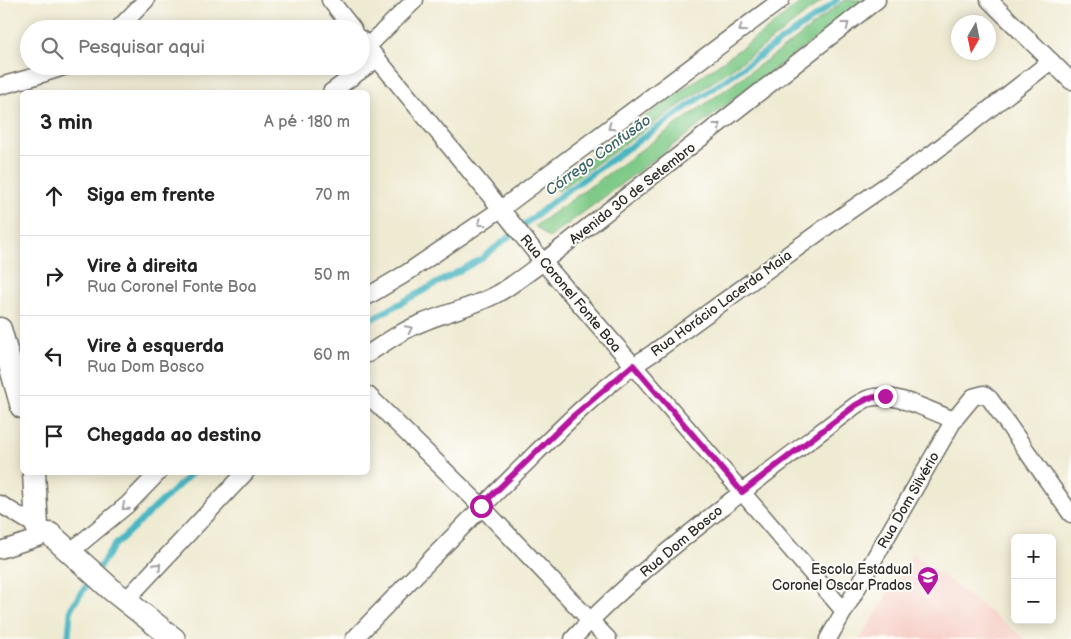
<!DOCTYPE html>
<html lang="pt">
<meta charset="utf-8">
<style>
:root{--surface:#fff;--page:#f2f2f2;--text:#222;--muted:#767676;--line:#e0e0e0}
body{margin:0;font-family:"Balsamiq Sans",sans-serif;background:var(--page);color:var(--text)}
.controls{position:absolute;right:15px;bottom:15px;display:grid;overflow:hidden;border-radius:8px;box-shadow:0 2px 12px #0003}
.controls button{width:45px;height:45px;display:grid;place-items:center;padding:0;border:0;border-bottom:1px solid var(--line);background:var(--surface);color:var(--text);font:25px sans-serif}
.compass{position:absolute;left:951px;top:15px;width:45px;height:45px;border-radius:50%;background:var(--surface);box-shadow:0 2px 12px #0003;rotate:189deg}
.stop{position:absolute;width:15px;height:15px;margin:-11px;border:4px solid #b5179e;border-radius:50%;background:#fff}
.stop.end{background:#b5179e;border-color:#fff;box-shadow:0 1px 5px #0008}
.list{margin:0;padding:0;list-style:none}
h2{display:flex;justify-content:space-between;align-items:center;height:65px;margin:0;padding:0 20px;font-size:21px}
h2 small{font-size:16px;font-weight:400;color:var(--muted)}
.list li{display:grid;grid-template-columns:32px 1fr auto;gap:15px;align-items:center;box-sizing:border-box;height:80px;padding:0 20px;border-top:1px solid var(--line)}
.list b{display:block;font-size:19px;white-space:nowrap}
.list p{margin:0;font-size:16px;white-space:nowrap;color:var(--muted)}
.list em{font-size:16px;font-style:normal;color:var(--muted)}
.icon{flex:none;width:28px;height:28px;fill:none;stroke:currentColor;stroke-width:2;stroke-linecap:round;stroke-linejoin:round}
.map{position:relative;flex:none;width:1071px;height:639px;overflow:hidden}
.search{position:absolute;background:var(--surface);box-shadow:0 2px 12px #0003;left:20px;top:20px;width:350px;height:55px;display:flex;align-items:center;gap:12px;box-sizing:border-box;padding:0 18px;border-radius:28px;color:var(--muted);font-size:19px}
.panel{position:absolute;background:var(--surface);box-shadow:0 2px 12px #0003;left:20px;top:90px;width:350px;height:385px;border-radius:8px}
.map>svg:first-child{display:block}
.built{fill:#f7d0c9}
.green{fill:#7fca88;stroke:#557a5a}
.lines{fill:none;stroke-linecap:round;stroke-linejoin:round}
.stream{stroke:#48b6c2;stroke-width:6}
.street-casing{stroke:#706e65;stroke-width:19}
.secondary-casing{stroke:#706e65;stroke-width:25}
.street{stroke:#fff;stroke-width:16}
.secondary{stroke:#fff;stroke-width:22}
.oneway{stroke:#a0a0a0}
.route{stroke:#b5179e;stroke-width:6}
.labels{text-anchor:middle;stroke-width:4;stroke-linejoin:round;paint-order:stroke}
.street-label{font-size:14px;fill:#2b2b2b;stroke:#fdfcf7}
.poi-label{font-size:14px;fill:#2b2b2b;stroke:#fdfcf7;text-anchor:end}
.water-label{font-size:15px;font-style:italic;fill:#376367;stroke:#fdfcf7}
</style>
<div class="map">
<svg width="1071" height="639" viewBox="0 0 1071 639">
<rect width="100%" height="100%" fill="#fdfcf7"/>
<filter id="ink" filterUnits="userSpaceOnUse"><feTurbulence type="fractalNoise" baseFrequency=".02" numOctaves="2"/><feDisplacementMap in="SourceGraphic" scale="10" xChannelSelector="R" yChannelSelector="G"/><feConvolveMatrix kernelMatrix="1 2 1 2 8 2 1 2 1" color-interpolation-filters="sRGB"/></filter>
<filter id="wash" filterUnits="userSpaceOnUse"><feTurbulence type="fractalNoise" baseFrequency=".0096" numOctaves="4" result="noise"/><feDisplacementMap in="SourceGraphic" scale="20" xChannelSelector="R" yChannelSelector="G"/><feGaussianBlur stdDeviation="1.12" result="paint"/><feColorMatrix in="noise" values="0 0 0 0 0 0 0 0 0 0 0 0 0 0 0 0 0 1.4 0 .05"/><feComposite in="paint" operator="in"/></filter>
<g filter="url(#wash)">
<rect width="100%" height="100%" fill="#efead2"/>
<path class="built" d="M913 553 1025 639H860Z"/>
<g class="green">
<path d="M803 0H823L764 46 558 191 554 185 634 124 768 29Z"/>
<path d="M844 0H867L549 238 535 226 796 39Z"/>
</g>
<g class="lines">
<g class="stream">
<path d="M368 321 481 259 564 193 815 17 837 0"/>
<path d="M68 639 71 608 114 546 193 472"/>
</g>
</g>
</g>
<g filter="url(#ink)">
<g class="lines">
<g class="street-casing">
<g id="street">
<path d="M330 0 353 29"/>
<path d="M989 0 1071 81"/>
<path d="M118 29 146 0"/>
<path d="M361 39 501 209 543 262 633 365 844 611"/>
<path d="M367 47 415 0"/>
<path d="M0 86 33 77 67 66"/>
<path d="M331 92 377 59"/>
<path d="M368 296 405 274 501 209 781 0"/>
<path d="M368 354C386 342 403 330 424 322 448 312 476 306 499 293 514 284 528 273 543 262L877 0"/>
<path d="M368 395 481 506 608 639"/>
<path d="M0 504 43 530"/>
<path d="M0 550 50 534"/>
<path d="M70 552 127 505 159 472"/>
<path d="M125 601 246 472"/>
<path d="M354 639C410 581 466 522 524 465 564 425 605 383 653 353L826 227 933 153 1051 61"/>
<path d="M573 639C612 596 658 558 704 522 754 482 805 444 856 405 860 403 865 399 870 398 896 392 930 411 954 420"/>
<path d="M828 639 954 420 973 397 984 394 990 399 1071 514"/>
</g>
</g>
<g class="secondary-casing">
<g id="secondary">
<path d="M0 329 22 407"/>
<path d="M34 472 37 527"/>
<path d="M50 534 112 590 174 639"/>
</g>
</g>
<use href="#street" class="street"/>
<use href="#secondary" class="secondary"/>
</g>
<defs><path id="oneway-chevron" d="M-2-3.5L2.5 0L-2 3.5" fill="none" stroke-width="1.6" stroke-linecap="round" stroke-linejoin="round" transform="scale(1.25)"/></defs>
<g class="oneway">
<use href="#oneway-chevron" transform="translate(846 25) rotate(-38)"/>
<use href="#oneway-chevron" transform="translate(742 29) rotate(143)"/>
<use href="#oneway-chevron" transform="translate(718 126) rotate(-38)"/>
<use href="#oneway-chevron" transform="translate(611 127) rotate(143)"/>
<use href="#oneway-chevron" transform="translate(481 223) rotate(146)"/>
<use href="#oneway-chevron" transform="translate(409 329) rotate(-26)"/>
<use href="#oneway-chevron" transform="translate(125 507) rotate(140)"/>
<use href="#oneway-chevron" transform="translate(158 566) rotate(-47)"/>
</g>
</g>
<g class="lines" filter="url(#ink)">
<path class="route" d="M481 506 571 418 633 365 742 492 856 405 869 398 885 396"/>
</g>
<defs>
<g id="school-pin" transform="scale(1.125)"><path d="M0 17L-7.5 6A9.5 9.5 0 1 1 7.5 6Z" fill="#b5179e" stroke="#fdfcf7"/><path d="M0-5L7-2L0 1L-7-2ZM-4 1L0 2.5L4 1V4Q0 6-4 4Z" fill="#fff"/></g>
</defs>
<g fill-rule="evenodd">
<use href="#school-pin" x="928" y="577"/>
</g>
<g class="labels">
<g class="street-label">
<text transform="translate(632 193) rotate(-38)" y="5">Avenida 30 de Setembro</text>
<text transform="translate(571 293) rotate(50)" y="5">Rua Coronel Fonte Boa</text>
<text transform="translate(721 303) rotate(-36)" y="5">Rua Horácio Lacerda Maia</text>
<text transform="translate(908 500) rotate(-60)" y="5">Rua Dom Silvério</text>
<text transform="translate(681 541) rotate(-40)" y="5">Rua Dom Bosco</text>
</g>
<g class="poi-label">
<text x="912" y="574">Escola Estadual<tspan x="912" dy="16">Coronel Oscar Prados</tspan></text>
</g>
<g class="water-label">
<text transform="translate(598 155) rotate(-36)" y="5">Córrego Confusão</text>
</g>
</g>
</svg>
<div class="controls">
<button>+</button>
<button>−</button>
</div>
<svg class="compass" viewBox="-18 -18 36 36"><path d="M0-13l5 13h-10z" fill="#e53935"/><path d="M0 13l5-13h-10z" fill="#767676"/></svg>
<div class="stop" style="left:481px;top:506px"></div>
<div class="stop end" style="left:885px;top:396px"></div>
<div class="search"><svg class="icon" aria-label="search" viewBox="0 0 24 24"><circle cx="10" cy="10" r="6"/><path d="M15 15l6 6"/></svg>Pesquisar aqui</div>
<section class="panel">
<h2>3 min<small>A pé · 180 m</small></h2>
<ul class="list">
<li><svg class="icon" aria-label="ahead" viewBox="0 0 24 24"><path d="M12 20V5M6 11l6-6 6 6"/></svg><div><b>Siga em frente</b></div><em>70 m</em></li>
<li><svg class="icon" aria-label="right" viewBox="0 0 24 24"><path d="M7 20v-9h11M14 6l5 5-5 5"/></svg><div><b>Vire à direita</b><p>Rua Coronel Fonte Boa</p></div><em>50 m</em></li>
<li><svg class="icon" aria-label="left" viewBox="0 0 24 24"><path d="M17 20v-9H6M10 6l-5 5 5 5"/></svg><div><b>Vire à esquerda</b><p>Rua Dom Bosco</p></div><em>60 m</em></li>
<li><svg class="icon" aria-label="arrive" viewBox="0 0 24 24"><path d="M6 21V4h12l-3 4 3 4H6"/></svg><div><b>Chegada ao destino</b></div></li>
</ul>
</section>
</div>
